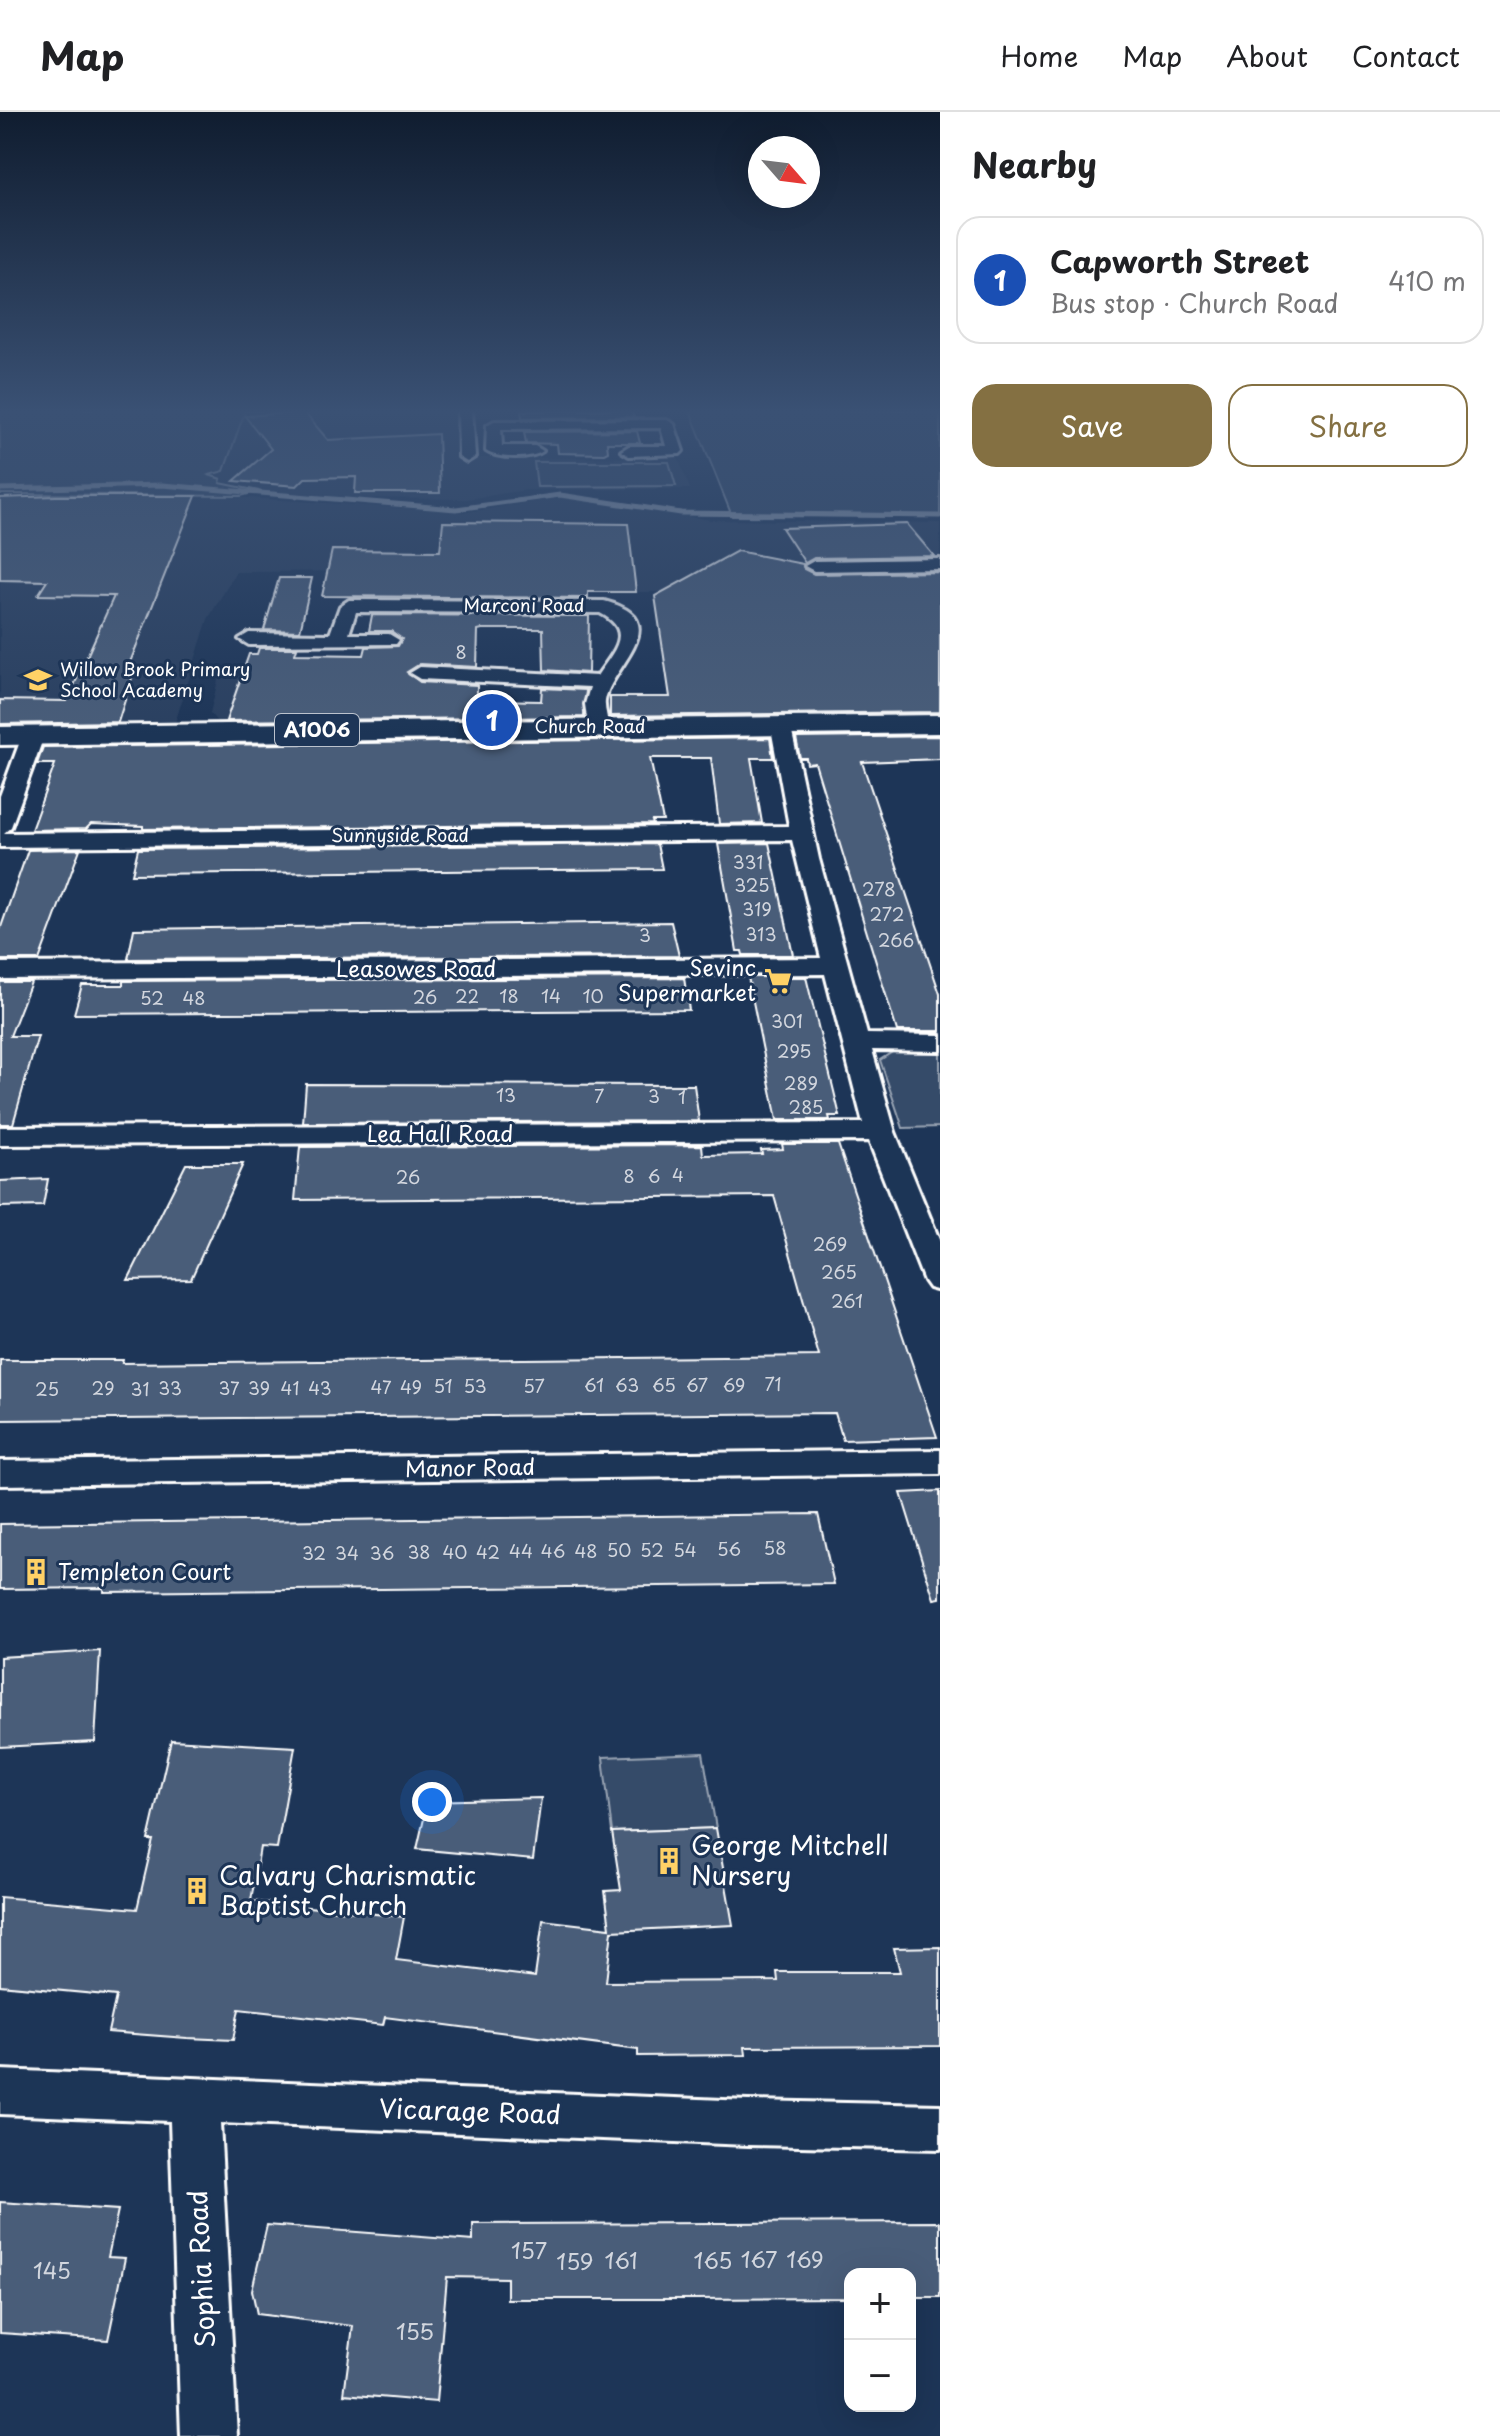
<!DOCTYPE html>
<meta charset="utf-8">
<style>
:root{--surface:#fff;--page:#f2f2f2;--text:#202124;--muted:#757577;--line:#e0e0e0;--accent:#847042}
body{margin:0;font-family:"Playpen Sans",sans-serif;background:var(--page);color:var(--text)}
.controls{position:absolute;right:24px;bottom:24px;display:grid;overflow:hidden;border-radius:16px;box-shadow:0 8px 32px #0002}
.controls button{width:72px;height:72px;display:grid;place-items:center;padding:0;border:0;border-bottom:2px solid var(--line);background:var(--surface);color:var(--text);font:40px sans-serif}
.compass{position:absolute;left:748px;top:24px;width:72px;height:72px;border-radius:50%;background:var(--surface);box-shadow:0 8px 32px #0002;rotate:118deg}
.you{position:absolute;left:432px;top:1690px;width:28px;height:28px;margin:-20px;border:6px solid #fff;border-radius:50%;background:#1a73e8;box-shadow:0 0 0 12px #1a73e833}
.badge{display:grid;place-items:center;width:52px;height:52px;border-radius:50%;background:var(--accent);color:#fff;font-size:26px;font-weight:700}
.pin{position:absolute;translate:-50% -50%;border:4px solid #fff;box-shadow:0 2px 8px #0006}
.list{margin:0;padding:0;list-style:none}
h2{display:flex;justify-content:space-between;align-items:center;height:104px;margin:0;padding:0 32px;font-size:34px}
h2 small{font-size:26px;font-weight:400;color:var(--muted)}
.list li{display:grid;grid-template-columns:52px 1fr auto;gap:24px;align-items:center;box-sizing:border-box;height:128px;margin:0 16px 16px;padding:0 16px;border:2px solid var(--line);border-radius:24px}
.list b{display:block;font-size:30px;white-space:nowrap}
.list p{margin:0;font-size:26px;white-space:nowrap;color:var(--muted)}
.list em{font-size:26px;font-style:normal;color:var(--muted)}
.actions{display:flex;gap:16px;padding:24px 32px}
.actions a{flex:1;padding:18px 0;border:2px solid var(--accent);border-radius:24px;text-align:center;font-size:28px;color:var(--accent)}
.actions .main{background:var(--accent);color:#fff}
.map{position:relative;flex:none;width:940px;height:2324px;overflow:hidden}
header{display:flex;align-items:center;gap:48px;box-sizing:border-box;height:112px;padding:0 40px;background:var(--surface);border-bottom:2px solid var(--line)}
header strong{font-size:38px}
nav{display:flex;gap:44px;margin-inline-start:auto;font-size:28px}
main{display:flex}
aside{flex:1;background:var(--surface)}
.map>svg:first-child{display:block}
.built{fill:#2a4161}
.green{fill:#364b69;stroke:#9aa5b4;stroke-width:2}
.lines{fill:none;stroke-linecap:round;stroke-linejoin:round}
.stream{stroke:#a0aab8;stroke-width:5}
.building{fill:#4a5d79;stroke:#fff;stroke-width:2}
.street-casing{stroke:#fff;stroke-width:6}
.primary-casing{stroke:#fff;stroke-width:6}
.street{fill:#1d3557;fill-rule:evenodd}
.primary{fill:#1d3557;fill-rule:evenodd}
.labels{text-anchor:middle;stroke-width:6;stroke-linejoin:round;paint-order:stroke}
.far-street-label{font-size:18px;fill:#fff;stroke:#1d3557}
.number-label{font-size:18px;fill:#d2d6de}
.far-poi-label{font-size:18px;fill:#fff;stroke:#1d3557;text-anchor:start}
.shield{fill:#1d3557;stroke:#bbc2cd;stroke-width:2}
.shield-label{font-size:20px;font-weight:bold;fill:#fff}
.poi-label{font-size:22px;fill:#fff;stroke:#1d3557;text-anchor:end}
.street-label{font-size:22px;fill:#fff;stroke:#1d3557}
.near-number-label{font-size:22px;fill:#d2d6de}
.near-poi-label{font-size:26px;fill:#fff;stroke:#1d3557;text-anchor:start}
.near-street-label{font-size:26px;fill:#fff;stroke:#1d3557}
</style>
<header>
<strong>Map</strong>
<nav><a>Home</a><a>Map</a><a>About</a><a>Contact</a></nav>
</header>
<main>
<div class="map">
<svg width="940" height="2324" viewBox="0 0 940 2324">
<rect width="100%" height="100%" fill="#1d3557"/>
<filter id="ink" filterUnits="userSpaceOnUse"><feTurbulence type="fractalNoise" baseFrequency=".0125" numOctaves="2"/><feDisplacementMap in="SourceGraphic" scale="16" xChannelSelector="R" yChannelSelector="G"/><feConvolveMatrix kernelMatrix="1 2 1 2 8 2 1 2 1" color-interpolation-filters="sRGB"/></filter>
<g filter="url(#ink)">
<g class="built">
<path d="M245 299 474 300 476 346H678L690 377 526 378 467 387 356 386 218 376 203 363 224 359Z"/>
<path d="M0 383 217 384 466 400 566 385 711 408 940 411V603L757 606 747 535 721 480H630L626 457 236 460 208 507 175 611 117 613 128 579 71 578 46 616H0Z"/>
<path d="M219 564 404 565 414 586 411 613 219 612 210 601Z"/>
</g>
<g class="green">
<path d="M0 297H446V298L245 299 224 359 209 363 221 367 220 371 259 379 241 384 0 382Z"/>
<path d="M940 298V405L732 404 690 299Z"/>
<path d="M534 350H669L676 374 537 375Z"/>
<path d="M940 938V1015L903 1016 880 948 894 939Z"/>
<path d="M703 1641 716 1716 612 1720 603 1645Z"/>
</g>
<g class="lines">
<path class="stream" d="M0 377 162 373 456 397 560 383 681 401 940 404"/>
</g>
<g class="building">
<path d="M630 297 634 305 522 306 521 299Z"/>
<path d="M304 300 328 328 438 322 440 381H355L356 365 305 366 297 374 234 369 271 337 245 304Z"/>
<path d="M637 319 640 331H607L608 340 604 342 558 341 557 332 526 331 524 320Z"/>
<path d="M56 384H196L125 563H133L118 610 0 612V588L67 589 114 484 38 483 47 469 0 468V386Z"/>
<path d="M443 410 628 412 636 480H588V486L322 484 332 438 440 439Z"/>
<path d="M907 412 934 444 814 446 805 451 782 416Z"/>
<path d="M737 439 803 452 804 457 814 462 940 460V600L610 604V585H670L655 484Z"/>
<path d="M279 466H312L300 519 264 518Z"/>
<path d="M372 503 589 504 588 561 544 558 543 517H482L478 518 477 555 420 552 407 560 420 570 477 573V588L541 589 542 576 586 578 584 605 226 609 249 542H257L259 536H297L295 542 364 543 366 535 398 534 402 527 391 519H369Z"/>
<path d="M940 624V647L862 650 940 882V919H897L815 651 807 652 806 646H800L796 626Z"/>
<path d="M770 626 773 646H751L762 711 719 712 711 646H650L663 709H652L653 712 143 717V714L91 712 86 717 31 718 55 652H37L43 635Z"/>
<path d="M769 731 793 843H743L742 839H737L718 732Z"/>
<path d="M657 732 662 757 132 762 138 737Z"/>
<path d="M80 737 39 848H0V818L28 738Z"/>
<path d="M671 810 679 844 128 847 134 817Z"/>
<path d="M748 865H806L840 1004H829L830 1008H777Z"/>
<path d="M684 866 689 898 74 902 82 873H123V869Z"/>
<path d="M0 870H31L10 924H38L13 1012H0Z"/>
<path d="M306 972 694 973 699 1009 303 1011Z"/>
<path d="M782 1032H838L937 1325 843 1328 835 1301 0 1308V1248H123L122 1251 819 1244 774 1084 295 1088 300 1035 702 1033 703 1043 762 1042 761 1038 783 1037Z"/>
<path d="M186 1052H243L191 1167 128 1168Z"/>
<path d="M48 1067 43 1094 0 1095V1069Z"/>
<path d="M940 1379V1486L934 1487 901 1381Z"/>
<path d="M818 1402 834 1472 104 1480V1476L0 1477V1412Z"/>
<path d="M100 1539 95 1630 0 1635V1545Z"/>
<path d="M171 1628 295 1635 277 1736 260 1735 251 1789 404 1805 396 1848 535 1865 543 1808 610 1816 605 1779 621 1778 612 1720 716 1716 733 1813 612 1819 606 1870 778 1869 777 1860H900L894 1836 940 1835V1934L745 1935 746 1943 638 1944V1938L385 1905 383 1913 239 1897 233 1928 187 1926 108 1920 116 1884 0 1873V1785L137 1797 153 1728H148Z"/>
<path d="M541 1686 533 1748 417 1737 428 1689Z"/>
<path d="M0 2090 118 2098 108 2145 125 2146 108 2228 0 2221Z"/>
<path d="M940 2110V2185H910V2162H850V2186L694 2187H507V2166L447 2165 436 2290 344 2282 353 2214 257 2202 252 2178 267 2113 473 2129V2112Z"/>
</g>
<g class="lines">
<g class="street-casing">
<g id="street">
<path d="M458 297H472L475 345 467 350 459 345Z"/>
<path d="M667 308 674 312 683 339 680 342 629 344 621 339 629 334H666L661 316 501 317 502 334H535L543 339C532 347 497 347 486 339L487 313 494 309Z"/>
<path d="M940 447V457L814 459 805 454 814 449Z"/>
<path d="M349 488 604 489C679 508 610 555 605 589 604 597 608 606 608 614L598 620 588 614 585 592 590 575 420 567 410 561 420 555 597 564C614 539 635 519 600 501L356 500 349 522H389L399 528 396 532 249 533 239 527 249 521 330 522 340 494Z"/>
<path d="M781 610 791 616 819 747 867 922 940 923V939L872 938 895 1020 940 1130V1179L929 1176 924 1169 869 1029 0 1033V1015L863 1011 825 862 0 867V851L821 846 792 728 0 735V684L22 624 33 618 44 624 11 715 4 721 789 714 771 616Z"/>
<path d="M940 1338V1362L0 1373V1349Z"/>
<path d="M0 1958 748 1989 940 1993V2037L748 2033 220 2011 237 2324H181L170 2009 0 2002Z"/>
</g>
</g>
<g class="primary-casing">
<path id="primary" d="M940 603V621L0 633V615Z"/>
</g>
<use href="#street" class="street"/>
<use href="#primary" class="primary"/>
</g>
</g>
<linearGradient id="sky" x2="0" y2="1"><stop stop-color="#101d30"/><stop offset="0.48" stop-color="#3a5174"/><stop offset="1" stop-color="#3a5174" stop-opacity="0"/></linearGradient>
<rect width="940" height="623" fill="url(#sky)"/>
<defs>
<g id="school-bare" transform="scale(2.16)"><path d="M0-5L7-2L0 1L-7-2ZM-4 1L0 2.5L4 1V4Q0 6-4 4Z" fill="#ffd166" stroke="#1d3557" stroke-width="2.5" paint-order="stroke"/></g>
<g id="supermarket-bare" transform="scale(2.16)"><path d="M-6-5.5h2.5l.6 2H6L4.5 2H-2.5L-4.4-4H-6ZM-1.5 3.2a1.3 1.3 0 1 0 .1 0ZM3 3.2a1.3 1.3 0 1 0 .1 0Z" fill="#ffd166" stroke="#1d3557" stroke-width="2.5" paint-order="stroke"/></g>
<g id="building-bare" transform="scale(2.16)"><path d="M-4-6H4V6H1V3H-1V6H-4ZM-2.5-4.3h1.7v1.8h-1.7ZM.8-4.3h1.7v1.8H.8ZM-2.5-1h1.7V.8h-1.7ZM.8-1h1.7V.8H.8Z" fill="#ffd166" stroke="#1d3557" stroke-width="2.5" paint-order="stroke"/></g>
</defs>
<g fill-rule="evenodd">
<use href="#school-bare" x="38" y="568"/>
<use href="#supermarket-bare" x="778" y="869"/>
<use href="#building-bare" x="36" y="1460"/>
<use href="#building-bare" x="669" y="1749"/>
<use href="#building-bare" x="197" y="1779"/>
</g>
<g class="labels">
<g class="far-street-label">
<text x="524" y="500">Marconi Road</text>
<text x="590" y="621">Church Road</text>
<text x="400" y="730">Sunnyside Road</text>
</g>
<g class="number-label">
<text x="461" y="547">8</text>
<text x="748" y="757">331</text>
<text x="752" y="780">325</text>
<text x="879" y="784">278</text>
<text x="757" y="804">319</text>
<text x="887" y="809">272</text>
<text x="761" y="829">313</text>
<text x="645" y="830">3</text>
<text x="896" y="835">266</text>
<text x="467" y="891">22</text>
<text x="509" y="891">18</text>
<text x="551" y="891">14</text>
<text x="593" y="891">10</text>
<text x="425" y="892">26</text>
<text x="152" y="893">52</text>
<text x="194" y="893">48</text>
<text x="787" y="916">301</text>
<text x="794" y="946">295</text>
<text x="801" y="978">289</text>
<text x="506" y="990">13</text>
<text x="599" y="991">7</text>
<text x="654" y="991">3</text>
<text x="682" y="992">1</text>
<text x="806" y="1002">285</text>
<text x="678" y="1070">4</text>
<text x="629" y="1071">8</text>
<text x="654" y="1071">6</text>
<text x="408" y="1072">26</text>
<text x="830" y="1139">269</text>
<text x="839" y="1167">265</text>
<text x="847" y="1196">261</text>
<text x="773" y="1279">71</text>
<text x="594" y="1280">61</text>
<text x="627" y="1280">63</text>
<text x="664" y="1280">65</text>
<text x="697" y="1280">67</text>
<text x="734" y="1280">69</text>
<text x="443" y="1281">51</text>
<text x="475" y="1281">53</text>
<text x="534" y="1281">57</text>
<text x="381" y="1282">47</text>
<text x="411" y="1282">49</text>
<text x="103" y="1283">29</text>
<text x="170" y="1283">33</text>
<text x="229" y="1283">37</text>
<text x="259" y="1283">39</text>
<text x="290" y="1283">41</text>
<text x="320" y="1283">43</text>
<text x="47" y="1284">25</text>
<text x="140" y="1284">31</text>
<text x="775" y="1443">58</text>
<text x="729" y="1444">56</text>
<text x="619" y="1445">50</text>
<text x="652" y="1445">52</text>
<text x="685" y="1445">54</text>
<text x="521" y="1446">44</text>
<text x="553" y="1446">46</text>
<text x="586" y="1446">48</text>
<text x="419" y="1447">38</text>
<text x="455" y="1447">40</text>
<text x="488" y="1447">42</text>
<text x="314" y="1448">32</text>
<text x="347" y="1448">34</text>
<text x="382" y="1448">36</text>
</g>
<g class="far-poi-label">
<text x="60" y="564">Willow Brook Primary<tspan x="60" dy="21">School Academy</tspan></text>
</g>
<rect class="shield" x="275" y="602" width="84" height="32" rx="6"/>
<g class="shield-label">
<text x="317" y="625">A1006</text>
</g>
<g class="poi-label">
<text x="756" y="864">Sevinc<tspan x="756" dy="25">Supermarket</tspan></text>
<text x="58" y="1468" text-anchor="start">Templeton Court</text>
</g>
<g class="street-label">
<text x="416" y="865">Leasowes Road</text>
<text x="440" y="1030">Lea Hall Road</text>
<text transform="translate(470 1356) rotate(-1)" y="8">Manor Road</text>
</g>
<g class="near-number-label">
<text x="529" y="2147">157</text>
<text x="759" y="2156">167</text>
<text x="805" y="2156">169</text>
<text x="621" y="2157">161</text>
<text x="713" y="2157">165</text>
<text x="575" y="2158">159</text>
<text x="52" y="2167">145</text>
<text x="415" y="2228">155</text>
</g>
<g class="near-poi-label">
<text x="691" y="1743">George Mitchell<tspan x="691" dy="30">Nursery</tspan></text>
<text x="219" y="1773">Calvary Charismatic<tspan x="219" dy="30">Baptist Church</tspan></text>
</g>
<g class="near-street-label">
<text transform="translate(470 2000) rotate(2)" y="9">Vicarage Road</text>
<text transform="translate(202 2157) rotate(-93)" y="9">Sophia Road</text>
</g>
</g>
</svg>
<div class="controls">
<button>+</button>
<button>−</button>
</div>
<svg class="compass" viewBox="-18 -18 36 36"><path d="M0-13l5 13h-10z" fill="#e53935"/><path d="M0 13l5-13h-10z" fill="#757577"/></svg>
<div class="you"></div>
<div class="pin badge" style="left:492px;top:608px;background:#1a4fb4">1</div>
</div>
<aside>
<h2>Nearby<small></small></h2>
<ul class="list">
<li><span class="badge" style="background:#1a4fb4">1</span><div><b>Capworth Street</b><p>Bus stop · Church Road</p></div><em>410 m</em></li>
</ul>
<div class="actions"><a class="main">Save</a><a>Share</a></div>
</aside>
</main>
